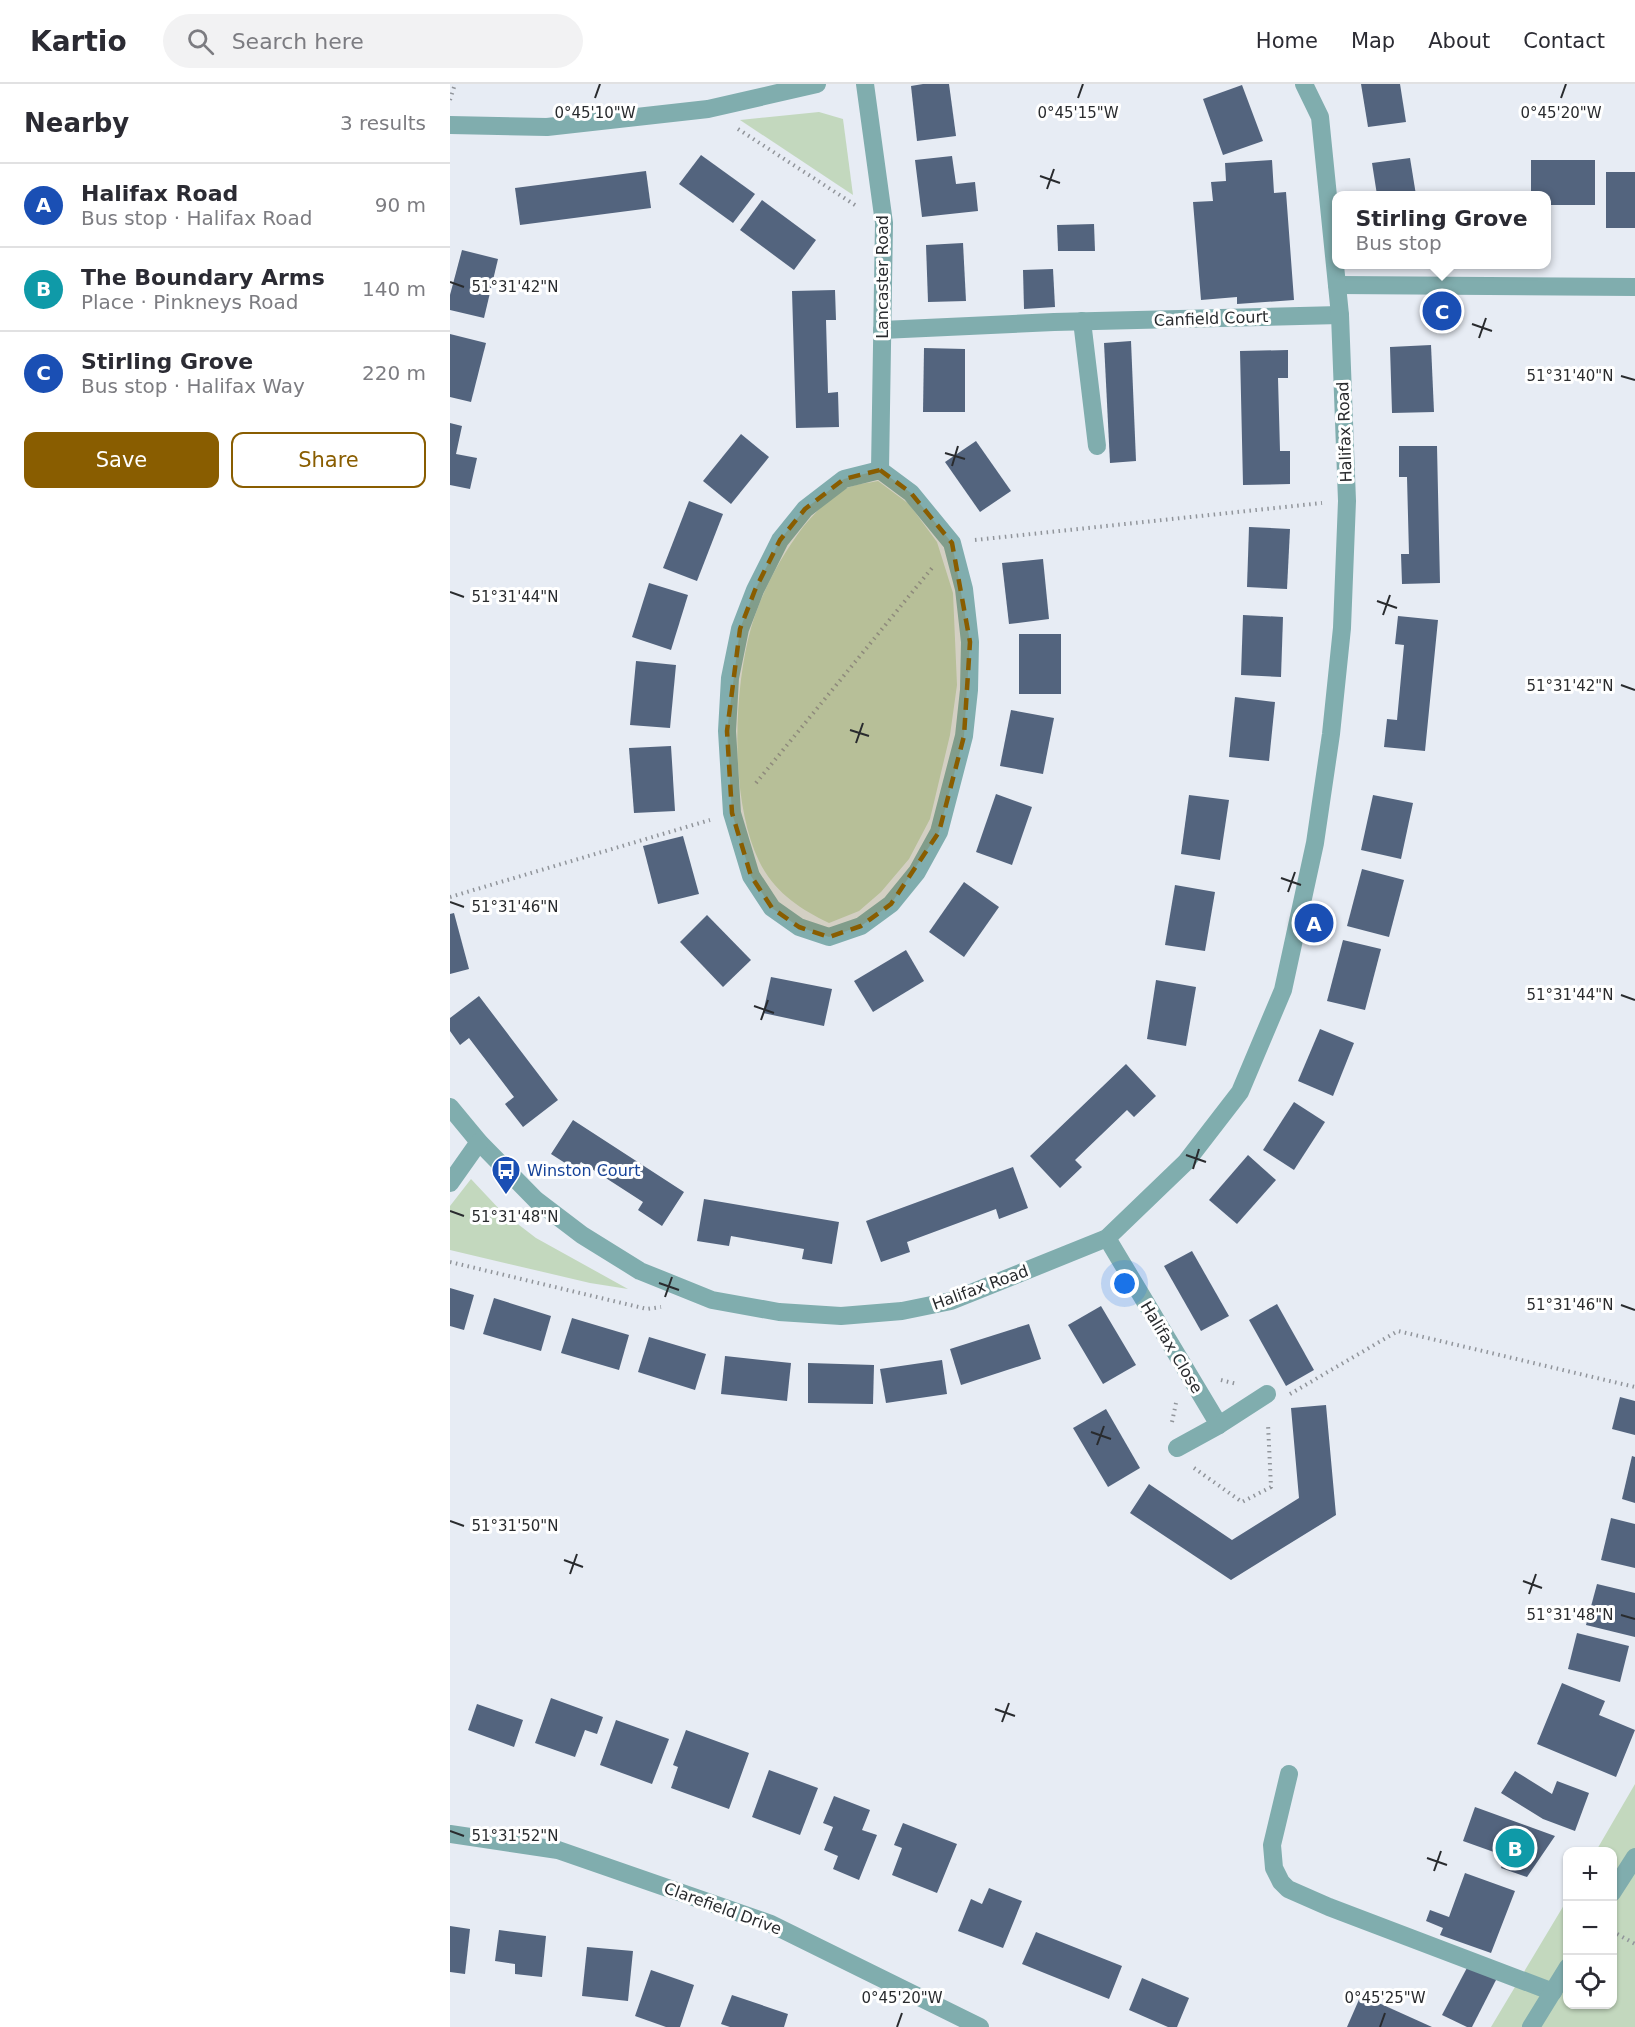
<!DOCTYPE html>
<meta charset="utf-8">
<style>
:root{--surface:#fff;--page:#f2f2f3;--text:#2b2b33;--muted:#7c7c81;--line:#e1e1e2;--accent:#895d00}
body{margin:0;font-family:"DejaVu Sans",sans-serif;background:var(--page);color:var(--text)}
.controls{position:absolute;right:18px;bottom:18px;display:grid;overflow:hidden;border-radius:12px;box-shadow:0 2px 4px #0004}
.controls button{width:54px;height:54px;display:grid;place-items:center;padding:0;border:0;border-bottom:2px solid var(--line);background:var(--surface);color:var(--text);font:30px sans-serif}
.you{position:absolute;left:675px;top:1200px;width:21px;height:21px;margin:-15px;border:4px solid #fff;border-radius:50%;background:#1a73e8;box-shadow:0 0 0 9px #1a73e833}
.badge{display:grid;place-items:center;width:39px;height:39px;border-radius:50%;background:var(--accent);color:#fff;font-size:20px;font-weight:700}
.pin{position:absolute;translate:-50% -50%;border:3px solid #fff;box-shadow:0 2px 6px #0006}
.popup{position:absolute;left:882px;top:107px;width:219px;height:78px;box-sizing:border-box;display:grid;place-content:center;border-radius:12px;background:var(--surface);filter:drop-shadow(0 2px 4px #0005);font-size:20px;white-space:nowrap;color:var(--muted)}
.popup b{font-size:22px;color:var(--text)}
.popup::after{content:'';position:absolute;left:50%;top:100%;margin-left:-12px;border:12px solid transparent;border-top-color:var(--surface)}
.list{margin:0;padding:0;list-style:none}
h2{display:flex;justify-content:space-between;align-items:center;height:78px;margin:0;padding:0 24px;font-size:26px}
h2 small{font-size:20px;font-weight:400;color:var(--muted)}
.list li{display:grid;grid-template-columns:39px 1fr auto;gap:18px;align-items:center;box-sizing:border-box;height:84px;padding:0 24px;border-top:2px solid var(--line)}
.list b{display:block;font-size:22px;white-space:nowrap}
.list p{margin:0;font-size:20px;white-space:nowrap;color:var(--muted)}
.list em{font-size:20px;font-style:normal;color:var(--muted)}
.actions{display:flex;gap:12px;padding:18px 24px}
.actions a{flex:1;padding:14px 0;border:2px solid var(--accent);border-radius:12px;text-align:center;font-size:21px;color:var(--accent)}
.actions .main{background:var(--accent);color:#fff}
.icon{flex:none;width:33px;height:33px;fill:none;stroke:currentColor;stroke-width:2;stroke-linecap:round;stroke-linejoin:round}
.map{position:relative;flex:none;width:1185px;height:1943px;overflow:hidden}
header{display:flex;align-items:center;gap:36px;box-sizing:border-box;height:84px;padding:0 30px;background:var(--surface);border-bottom:2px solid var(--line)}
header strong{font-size:28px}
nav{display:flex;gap:33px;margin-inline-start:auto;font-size:21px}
.search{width:420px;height:54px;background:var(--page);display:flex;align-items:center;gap:15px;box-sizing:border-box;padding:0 21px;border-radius:33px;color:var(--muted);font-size:22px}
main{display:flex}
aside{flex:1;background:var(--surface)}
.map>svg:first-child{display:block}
.green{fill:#c3d8be}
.building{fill:#53647e}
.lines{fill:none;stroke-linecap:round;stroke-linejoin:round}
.path{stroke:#91959b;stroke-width:4;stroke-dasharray:1.5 4.5;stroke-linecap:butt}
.minor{stroke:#80adae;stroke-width:18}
.marked{fill:#895d00;fill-opacity:0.2;stroke:#895d00;stroke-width:4.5;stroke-dasharray:12 8;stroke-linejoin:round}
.ticks{fill:none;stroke:#292b2e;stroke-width:2}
.labels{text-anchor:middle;stroke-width:6;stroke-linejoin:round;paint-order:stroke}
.street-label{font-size:16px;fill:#292b2e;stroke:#fff}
.transit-label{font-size:16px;fill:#164399;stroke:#fff;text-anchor:start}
.ticks-label{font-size:15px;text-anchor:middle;fill:#292b2e;stroke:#fff;stroke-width:6;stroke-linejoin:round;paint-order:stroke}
</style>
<header>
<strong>Kartio</strong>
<div class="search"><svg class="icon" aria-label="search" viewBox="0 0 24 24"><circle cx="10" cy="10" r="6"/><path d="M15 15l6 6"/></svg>Search here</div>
<nav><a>Home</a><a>Map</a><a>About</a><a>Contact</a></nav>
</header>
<main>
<aside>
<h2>Nearby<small>3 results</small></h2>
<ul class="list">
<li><span class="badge" style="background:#1a4fb4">A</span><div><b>Halifax Road</b><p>Bus stop · Halifax Road</p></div><em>90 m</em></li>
<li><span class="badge" style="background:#0f9aa8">B</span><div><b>The Boundary Arms</b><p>Place · Pinkneys Road</p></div><em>140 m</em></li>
<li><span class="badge" style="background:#1a4fb4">C</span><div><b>Stirling Grove</b><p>Bus stop · Halifax Way</p></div><em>220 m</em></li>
</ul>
<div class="actions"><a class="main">Save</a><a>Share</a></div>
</aside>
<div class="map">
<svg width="1185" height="1943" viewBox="0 0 1185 1943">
<rect width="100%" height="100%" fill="#e7ecf4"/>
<g class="green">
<path d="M369 28 393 35 403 111 290 36Z"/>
<path d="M428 397 459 420 487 458 503 509 507 601 500 651 480 735 459 775 431 808 409 827 379 839C350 825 324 808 309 777 280 717 283 608 301 544 311 509 331 472 353 443 364 430 381 411 397 404 406 400 418 399 428 397Z"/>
<path d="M21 1095 52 1128 86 1154 178 1205 140 1199 0 1166V1122Z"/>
<path d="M1185 1700V1943H1041L1117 1816 1118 1920H1162V1768L1146 1767Z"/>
</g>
<g class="building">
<path d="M473 0H499L506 52 467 57 461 2Z"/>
<path d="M911 0H950L956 38 918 43Z"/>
<path d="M792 1 813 57 773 71 753 15Z"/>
<path d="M251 71 305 110 283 139 229 100Z"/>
<path d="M502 72 506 100 525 98 528 127 472 133 465 76Z"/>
<path d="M960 74 966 111H927L922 79Z"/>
<path d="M822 76 824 109 836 108 844 216 787 220V213L751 216 743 118 763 117 761 98 776 97 775 79Z"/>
<path d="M1081 76H1145V121H1097V111H1081Z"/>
<path d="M196 87 201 124 70 141 65 104Z"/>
<rect x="1156" y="88" width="29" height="56"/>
<path d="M312 116 366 156 344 186 290 146Z"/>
<path d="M644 140 645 167H608L607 141Z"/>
<path d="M513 159 516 217 478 218 476 161Z"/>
<path d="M12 166 48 175 34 234 0 226V211Z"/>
<path d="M603 185 605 223 574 225 573 186Z"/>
<path d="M385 206 386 236H376L378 309 388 308 389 343 346 344 342 207Z"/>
<path d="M0 250 36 259 21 318 0 313Z"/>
<path d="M681 257 686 377 660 379 654 259Z"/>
<path d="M981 261 984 328 942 329 940 263Z"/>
<path d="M474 264 515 265V328H473Z"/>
<path d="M838 266V294H828L830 367H840V400L793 401 790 267Z"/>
<path d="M0 339 12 342 6 370 27 374 20 405 0 401Z"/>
<path d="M291 350 319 373 281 420 253 397Z"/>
<path d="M526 357 561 407 530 428 495 378Z"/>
<path d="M949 362H987L990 499 952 500 951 470H959L957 393H949Z"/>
<path d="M239 417 273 430 247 497 213 484Z"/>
<path d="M799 443 840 445 837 505 797 503Z"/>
<path d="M593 475 599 535 559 540 552 479Z"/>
<path d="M199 499 238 511 221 566 182 553Z"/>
<path d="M793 531 833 533 831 593 791 591Z"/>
<path d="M948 532 988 536 975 667 934 663 937 635 947 636 954 561 945 560Z"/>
<rect x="569" y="550" width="42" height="60"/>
<path d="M186 577 226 581 220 644 180 641Z"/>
<path d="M785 613 825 618 819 677 779 673Z"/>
<path d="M561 626 604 634 593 690 550 682Z"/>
<path d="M221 662 225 727 184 729 179 664Z"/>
<path d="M546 710 582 723 562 781 526 768Z"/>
<path d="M739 711 779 716 770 776 731 770Z"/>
<path d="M923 711 963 719 951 775 911 766Z"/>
<path d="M233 752 249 810 208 820 193 762Z"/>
<path d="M912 785 954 796 939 853 897 842Z"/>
<path d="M514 798 549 823 514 873 479 848Z"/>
<path d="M725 801 765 808 755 867 715 861Z"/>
<path d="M4 829 19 885 0 890V830Z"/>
<path d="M257 831 301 876 273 903 230 858Z"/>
<path d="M893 856 931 865 915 926 877 917Z"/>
<path d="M456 866 474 897 423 928 404 897Z"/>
<path d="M321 893 382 905 374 942 313 929Z"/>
<path d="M706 896 746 903 736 962 697 955Z"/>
<path d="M29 912 108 1016 73 1043 55 1020 64 1013 19 954 10 961 0 947V934Z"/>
<path d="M870 945 904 959 883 1012 848 997Z"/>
<path d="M676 980 706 1012 684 1033 677 1026 625 1076 632 1083 610 1104 580 1072Z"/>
<path d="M844 1018 875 1038 844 1086 813 1066Z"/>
<path d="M123 1036 234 1108 212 1142 188 1126 193 1118 131 1078 126 1086 101 1070Z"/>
<path d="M798 1071 826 1096 787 1140 759 1116Z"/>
<path d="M563 1083 578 1124 549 1135 546 1125 457 1158 460 1168 431 1178 416 1137Z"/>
<path d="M254 1115 389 1138 382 1180 352 1175 354 1165 281 1152 279 1162 247 1157Z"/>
<path d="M742 1167 779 1232 751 1247 714 1182Z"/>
<path d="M0 1204 24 1211 14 1246 0 1242Z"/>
<path d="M44 1214 101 1232 91 1267 33 1250Z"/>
<path d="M827 1220 864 1286 836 1302 799 1236Z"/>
<path d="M651 1222 686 1281 653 1300 618 1241Z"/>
<path d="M122 1234 179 1251 169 1286 111 1269Z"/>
<path d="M579 1240 591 1275 511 1301 500 1265Z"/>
<path d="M199 1253 256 1270 245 1306 188 1288Z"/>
<path d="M275 1272 341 1279 337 1317 271 1310Z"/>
<path d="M492 1276 497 1310 436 1319 430 1285Z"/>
<path d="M358 1279 424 1281 423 1320 358 1319Z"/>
<path d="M1170 1313 1185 1317V1351L1162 1345Z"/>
<path d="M876 1321 886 1431 781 1496 680 1429 699 1400 782 1456 849 1414 841 1324Z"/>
<path d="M656 1325 690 1384 658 1403 623 1344Z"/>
<path d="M1182 1372 1185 1373V1419L1172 1415Z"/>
<path d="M1161 1434 1185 1440V1484L1151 1476Z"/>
<path d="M1147 1500 1185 1509V1553L1136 1541Z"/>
<path d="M1127 1549 1179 1562 1170 1598 1118 1585Z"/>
<path d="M1112 1599 1155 1617 1149 1631 1185 1646 1166 1693 1087 1660Z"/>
<path d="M101 1614 153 1633 147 1650 135 1646 125 1673 85 1659Z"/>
<path d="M27 1620 73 1636 64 1663 18 1646Z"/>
<path d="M166 1636 219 1655 202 1700 150 1681Z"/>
<path d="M236 1646 299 1669 279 1725 221 1704 228 1683 223 1681Z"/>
<path d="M319 1686 368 1704 350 1751 302 1733Z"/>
<path d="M1065 1687 1102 1710 1107 1697 1139 1709 1125 1747 1093 1735 1051 1709Z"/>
<path d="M384 1712 420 1726 412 1746 427 1751 409 1796 383 1785 388 1772 374 1766 383 1743 373 1739Z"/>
<path d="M1025 1723 1105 1752 1077 1793 1051 1784 1055 1772 1013 1757Z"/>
<path d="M453 1739 507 1760 487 1809 442 1791 452 1764 444 1761Z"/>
<path d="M1015 1789 1065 1807 1041 1869 990 1851 993 1844 976 1837 980 1826 999 1833Z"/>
<path d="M539 1804 572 1817 553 1864 508 1847 521 1815 532 1820Z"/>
<path d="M0 1842 20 1845 15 1890 0 1888Z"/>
<path d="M49 1846 96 1852 92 1893 65 1890V1880L45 1877Z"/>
<path d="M586 1848 672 1882 659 1915 572 1880Z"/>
<path d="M137 1863 183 1867 178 1917 132 1912Z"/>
<path d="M1019 1880 1047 1894 1022 1943H1017L992 1931Z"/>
<path d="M201 1886 244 1901 230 1943H216L185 1932Z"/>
<path d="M692 1894 739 1914 727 1943H718L679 1926Z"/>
<path d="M282 1911 338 1930 334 1943H280L271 1940Z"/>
<path d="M911 1911 982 1943H897Z"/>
</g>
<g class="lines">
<g class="path">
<path d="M0 16 5 0"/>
<path d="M288 45 405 121"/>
<path d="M525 456 872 419"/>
<path d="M306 699 482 484"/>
<path d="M0 813 260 736"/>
<path d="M0 1178 197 1225 211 1223"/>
<path d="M771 1296 787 1300"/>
<path d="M840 1310 948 1247 1185 1303"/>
<path d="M722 1338 726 1319"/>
<path d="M744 1384 792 1418 821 1403 818 1340"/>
<path d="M1162 1847 1185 1860"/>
</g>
<g class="minor">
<path d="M415 0 434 139 430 386"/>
<path d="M0 41 97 43 258 25 367 0"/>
<path d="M887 201 1185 203"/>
<path d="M632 237 647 362"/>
<path d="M432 246 604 238 890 231"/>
<path d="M430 386 461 409 502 459 514 505 520 558 519 606 514 652 489 748 467 788 441 820 411 842 379 853 349 843 322 824 301 792 282 729 277 647 280 594 290 545 305 506 330 456 355 425 394 395Z"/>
<path d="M0 1023 29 1058 86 1116 132 1151 190 1187 262 1216 329 1228 391 1232 452 1227 501 1217 657 1154 736 1078 790 1008 833 906 865 759 881 650 892 544 897 417 890 231 870 33 854 0"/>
<path d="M0 1099 29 1058"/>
<path d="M657 1154 769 1341"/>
<path d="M727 1364 769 1341 817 1310"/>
<path d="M839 1690 822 1761 824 1784 831 1798 838 1805 879 1823 1103 1908"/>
<path d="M0 1750 108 1766 321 1840 530 1943"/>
<path d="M1162 1809 1185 1773"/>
<path d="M1081 1943 1118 1883"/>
</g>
</g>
<path class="marked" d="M430 386 461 409 502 459 520 558 514 652 489 748 441 820 411 842 379 853 349 843 322 824 301 792 282 729 277 647 290 545 305 506 330 456 355 425 394 395Z"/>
<path class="ticks" d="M145 14 150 0M628 14 633 0M1111 14 1116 0M590 92 610 99M597 105 604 85M0 198 14 203M1022 240 1042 247M1029 254 1036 234M1171 292 1185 296M495 369 515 375M502 382 508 362M0 508 14 513M927 517 947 524M933 531 940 511M1171 601 1185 606M400 646 419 652M406 659 413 639M831 794 851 801M838 808 845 788M0 818 14 823M1171 911 1185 916M304 922 324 929M311 936 318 916M736 1071 756 1078M743 1085 749 1065M0 1127 14 1132M209 1199 229 1206M215 1213 222 1193M1171 1221 1185 1226M641 1348 661 1355M647 1361 654 1342M0 1437 14 1442M114 1476 133 1483M120 1490 127 1470M1073 1497 1092 1504M1079 1510 1086 1490M1171 1531 1185 1535M545 1625 565 1632M552 1638 559 1619M0 1747 14 1752M977 1774 997 1781M984 1787 991 1767M447 1943 452 1929M930 1943 935 1929"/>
<defs>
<g id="bus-pin" transform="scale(1.5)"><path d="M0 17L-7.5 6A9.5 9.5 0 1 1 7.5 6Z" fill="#1a4fb4" stroke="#fff"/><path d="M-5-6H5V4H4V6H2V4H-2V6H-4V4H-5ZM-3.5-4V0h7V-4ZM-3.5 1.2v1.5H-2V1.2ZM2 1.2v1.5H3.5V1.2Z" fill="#fff"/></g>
</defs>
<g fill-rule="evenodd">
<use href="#bus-pin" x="56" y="1086"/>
</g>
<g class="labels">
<g class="street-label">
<text transform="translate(432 193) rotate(-90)" y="6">Lancaster Road</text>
<text transform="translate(761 234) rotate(-2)" y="6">Canfield Court</text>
<text transform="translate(894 348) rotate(-92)" y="6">Halifax Road</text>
<text transform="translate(530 1203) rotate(-20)" y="6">Halifax Road</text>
<text transform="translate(722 1263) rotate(59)" y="6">Halifax Close</text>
<text transform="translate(273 1824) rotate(20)" y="6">Clarefield Drive</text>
</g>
<g class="transit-label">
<text x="77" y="1092">Winston Court</text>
</g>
</g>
<g class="ticks-label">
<text x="145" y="34">0°45'10"W</text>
<text x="628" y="34">0°45'15"W</text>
<text x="1111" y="34">0°45'20"W</text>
<text x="65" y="208">51°31'42"N</text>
<text x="1120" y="297">51°31'40"N</text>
<text x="65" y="518">51°31'44"N</text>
<text x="1120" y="607">51°31'42"N</text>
<text x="65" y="828">51°31'46"N</text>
<text x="1120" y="916">51°31'44"N</text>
<text x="65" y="1138">51°31'48"N</text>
<text x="1120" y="1226">51°31'46"N</text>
<text x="65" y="1447">51°31'50"N</text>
<text x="1120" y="1536">51°31'48"N</text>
<text x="65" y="1757">51°31'52"N</text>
<text x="452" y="1919">0°45'20"W</text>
<text x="935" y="1919">0°45'25"W</text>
</g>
</svg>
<div class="controls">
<button>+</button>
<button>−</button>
<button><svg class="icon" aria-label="locate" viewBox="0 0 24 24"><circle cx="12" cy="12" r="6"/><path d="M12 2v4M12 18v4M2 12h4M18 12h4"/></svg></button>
</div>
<div class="you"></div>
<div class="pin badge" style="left:864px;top:839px;background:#1a4fb4">A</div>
<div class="pin badge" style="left:1065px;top:1764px;background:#0f9aa8">B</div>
<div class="pin badge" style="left:992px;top:227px;background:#1a4fb4">C</div>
<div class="popup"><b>Stirling Grove</b>Bus stop</div>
</div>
</main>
